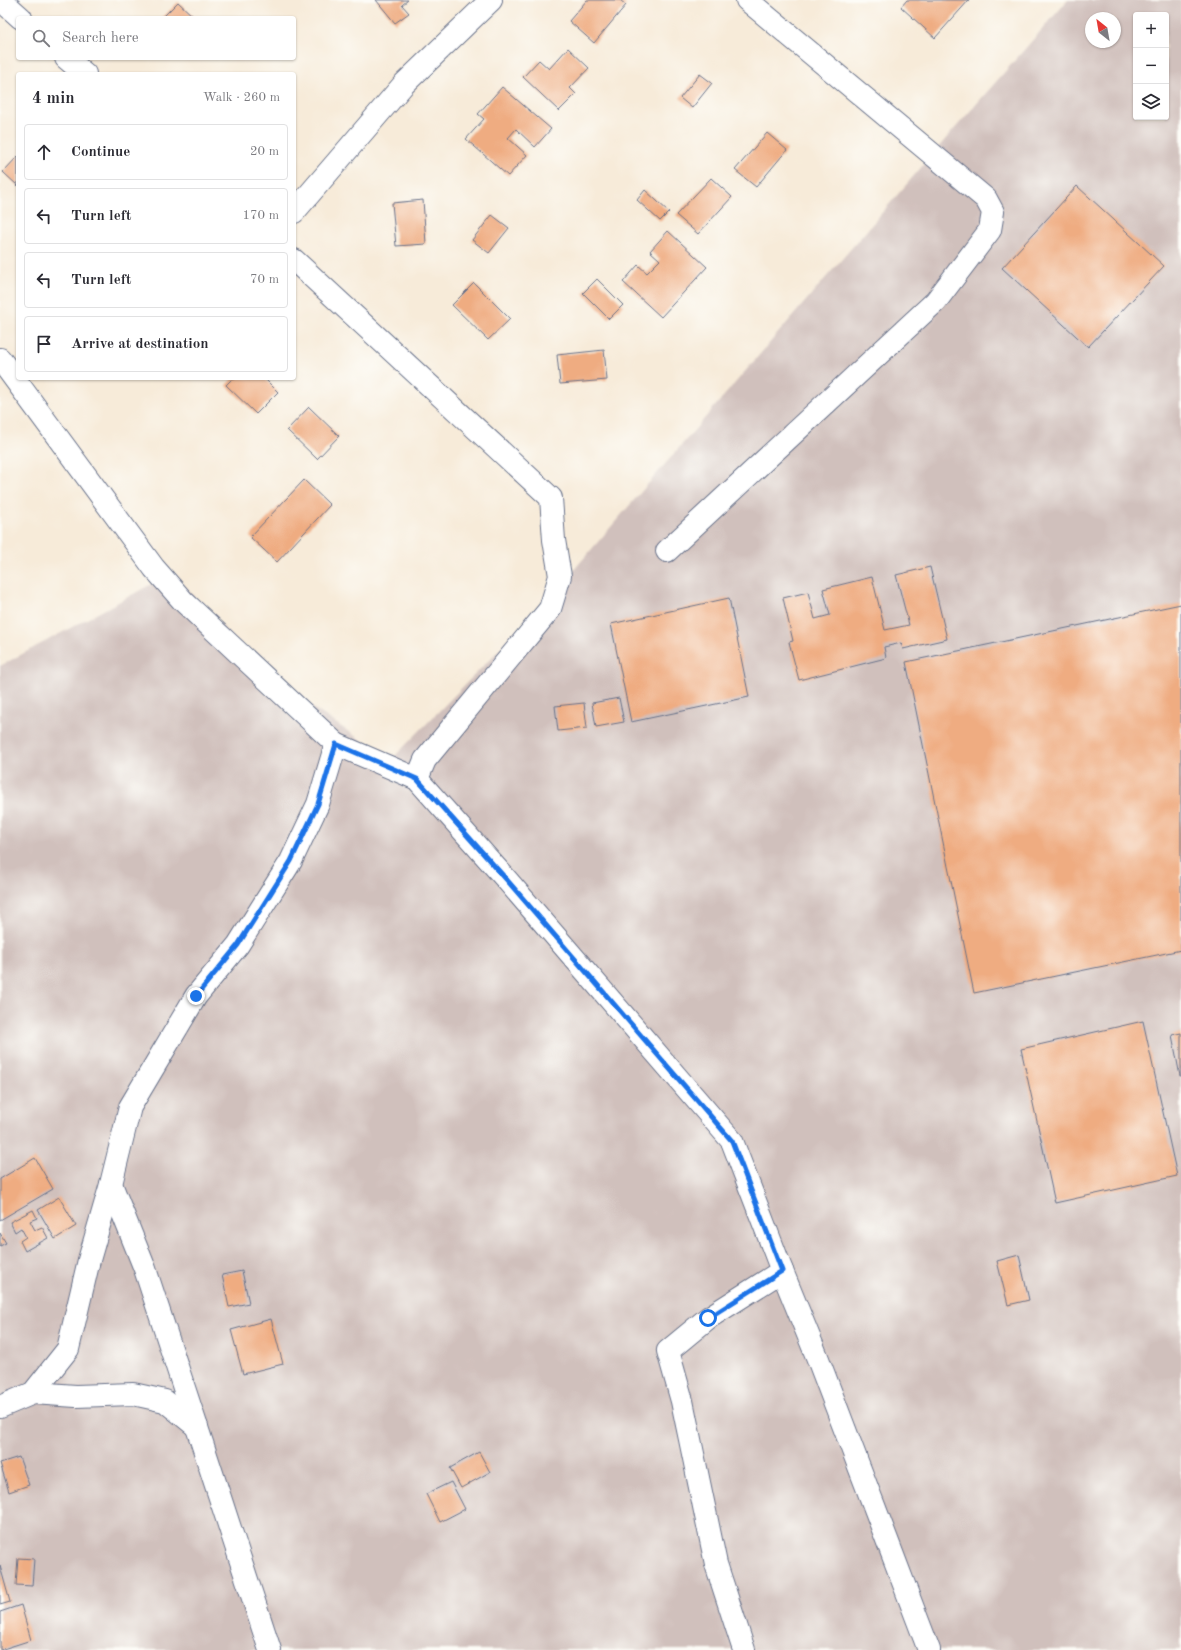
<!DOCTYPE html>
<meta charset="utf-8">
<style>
:root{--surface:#fff;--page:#f2f2f3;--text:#2b2b33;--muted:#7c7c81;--line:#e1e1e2}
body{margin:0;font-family:"Old Standard TT",serif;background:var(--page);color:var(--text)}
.controls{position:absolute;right:12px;top:12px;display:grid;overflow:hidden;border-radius:4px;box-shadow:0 1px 3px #0004}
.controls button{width:36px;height:36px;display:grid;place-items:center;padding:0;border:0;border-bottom:1px solid var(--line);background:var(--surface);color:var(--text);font:20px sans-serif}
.compass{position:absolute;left:1085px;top:12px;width:36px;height:36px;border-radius:50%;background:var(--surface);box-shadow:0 1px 3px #0004;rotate:329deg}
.stop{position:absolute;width:12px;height:12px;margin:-9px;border:3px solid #1a73e8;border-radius:50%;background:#fff}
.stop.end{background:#1a73e8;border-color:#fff;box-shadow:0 1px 4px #0008}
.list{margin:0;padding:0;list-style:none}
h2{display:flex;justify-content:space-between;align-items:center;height:52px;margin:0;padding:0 16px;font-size:17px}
h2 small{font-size:13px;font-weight:400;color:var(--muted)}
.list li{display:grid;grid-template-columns:26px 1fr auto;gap:12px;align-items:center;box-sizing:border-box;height:56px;margin:0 8px 8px;padding:0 8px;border:1px solid var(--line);border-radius:4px}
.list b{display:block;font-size:15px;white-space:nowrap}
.list em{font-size:13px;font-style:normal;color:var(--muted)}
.icon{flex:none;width:22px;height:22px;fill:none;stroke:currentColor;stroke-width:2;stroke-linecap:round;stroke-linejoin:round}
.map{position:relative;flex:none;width:1181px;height:1650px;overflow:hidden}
.search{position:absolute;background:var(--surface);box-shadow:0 1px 3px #0004;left:16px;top:16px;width:280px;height:44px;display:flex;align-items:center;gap:10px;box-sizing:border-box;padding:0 14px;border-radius:4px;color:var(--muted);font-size:15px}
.panel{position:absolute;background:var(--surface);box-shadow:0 1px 3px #0004;left:16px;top:72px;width:280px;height:308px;border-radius:4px}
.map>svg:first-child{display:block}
.industrial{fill:#d0c0bc;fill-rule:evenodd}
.building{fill:#efac81}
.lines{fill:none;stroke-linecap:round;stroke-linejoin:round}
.street-casing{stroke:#687189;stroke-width:24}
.street{stroke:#fff;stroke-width:22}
.route{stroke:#1a73e8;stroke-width:5}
</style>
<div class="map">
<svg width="1181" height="1650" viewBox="0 0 1181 1650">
<rect width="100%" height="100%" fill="#fdfcf7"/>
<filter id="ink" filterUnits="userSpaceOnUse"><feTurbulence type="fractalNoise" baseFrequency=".025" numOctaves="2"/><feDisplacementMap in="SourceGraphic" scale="8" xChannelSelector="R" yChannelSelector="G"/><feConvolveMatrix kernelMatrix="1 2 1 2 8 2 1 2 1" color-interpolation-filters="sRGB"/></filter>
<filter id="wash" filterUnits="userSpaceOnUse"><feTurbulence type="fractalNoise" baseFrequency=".012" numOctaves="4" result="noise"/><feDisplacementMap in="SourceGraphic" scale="16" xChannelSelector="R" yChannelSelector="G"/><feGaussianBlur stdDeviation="0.9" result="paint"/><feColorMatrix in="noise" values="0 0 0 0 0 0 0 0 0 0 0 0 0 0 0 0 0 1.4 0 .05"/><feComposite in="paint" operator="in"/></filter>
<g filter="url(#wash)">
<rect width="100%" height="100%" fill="#f7ebd9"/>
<path class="industrial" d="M1068 0H1181V1650H0V666L172 573 274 682 391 760 547 601 943 142ZM1136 15H1166V117H1136ZM1091 18H1115V42H1091Z"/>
<g id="blocks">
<g class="building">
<path d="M376 0H408L402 5 409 13 395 23Z"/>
<path d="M587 0H620L626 5 594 43 569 21Z"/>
<path d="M907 0H969L935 38 901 7Z"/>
<path d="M178 2 195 18H162Z"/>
<path d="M568 48 589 68 570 88 576 94 559 111 523 77 539 60 549 69Z"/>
<path d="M700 74 712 83 692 108 680 98Z"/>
<path d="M502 87 551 129 535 147 516 129 508 138 527 155 508 176 466 139 484 119 478 114Z"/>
<path d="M767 133 787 150 756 187 735 170Z"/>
<path d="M18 156V186L3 172Z"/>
<path d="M711 178 732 197 698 234 676 215Z"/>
<path d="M1077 186 1164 266 1088 347 1002 268Z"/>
<path d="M645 190 669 212 660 221 637 200Z"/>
<path d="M423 200 426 244 396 246 392 203Z"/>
<path d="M492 215 509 228 489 253 472 240Z"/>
<path d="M668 231 707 267 661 317 623 282 638 265 647 273 660 260 650 251Z"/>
<path d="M597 279 623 305 609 319 583 293Z"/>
<path d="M474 283 510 319 488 340 452 305Z"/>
<path d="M604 350 607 380 560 384 557 355Z"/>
<path d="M233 378H264L278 392 256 414 226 385Z"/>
<path d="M309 407 339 436 317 459 287 430Z"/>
<path d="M304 480 330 505 277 562 250 537Z"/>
<path d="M930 567 947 639 903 649 901 643 884 647 886 658 799 680 789 642 793 641 783 598 808 592 815 619 830 615 823 589 872 577 885 630 909 625 896 575Z"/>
<path d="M729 598 749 697 631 722 611 624Z"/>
<path d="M1181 604V950L974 993 906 662Z"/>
<path d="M619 698 624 722 596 727 592 703Z"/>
<path d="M584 703 587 728 558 731 555 706Z"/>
<path d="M1143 1021 1177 1176 1055 1203 1021 1049Z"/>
<path d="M1181 1033V1076H1180L1172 1035Z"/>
<path d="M35 1158 53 1189 0 1220V1179Z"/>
<path d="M59 1197 76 1226 55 1239 38 1210Z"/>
<path d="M33 1210 37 1218 30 1221 35 1230 42 1227 48 1238 25 1251 20 1241 26 1237 21 1228 15 1232 10 1222Z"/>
<path d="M0 1233 6 1243 0 1246Z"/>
<path d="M1019 1255 1029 1300 1008 1305 997 1261Z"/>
<path d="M242 1271 249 1303 229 1307 222 1275Z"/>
<path d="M271 1319 283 1364 243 1374 231 1330Z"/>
<path d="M479 1452 490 1472 461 1488 450 1468Z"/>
<path d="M19 1457 29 1485 9 1492 0 1463Z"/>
<path d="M451 1482 465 1509 440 1522 426 1494Z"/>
<path d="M18 1558 34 1559 32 1586 16 1585Z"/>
<path d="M0 1566 10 1602 0 1605Z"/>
<path d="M21 1605 31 1640 0 1650V1612Z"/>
</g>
</g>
</g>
<g filter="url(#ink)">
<use href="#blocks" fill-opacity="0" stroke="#687189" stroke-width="1"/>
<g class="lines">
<g class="street-casing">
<g id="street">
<path d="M1 0 21 18"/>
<path d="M66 58 85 74"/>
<path d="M294 212 404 84 491 0"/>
<path d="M294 260 551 498 554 540 560 576 550 609 425 760 417 779"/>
<path d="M0 359 154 568 183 601 336 744 318 804 291 861 238 945 196 996 130 1107 111 1184 89 1260 68 1349 33 1393 0 1407"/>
<path d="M667 551 936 301 990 230 993 212 986 199 747 0"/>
<path d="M336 744 417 779 506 879 732 1141 782 1271 818 1359 929 1650"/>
<path d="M111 1184 145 1269 270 1650"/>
<path d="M33 1393 76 1396 133 1394 165 1401 197 1427"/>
<path d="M744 1650 716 1564 682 1401 668 1351 708 1318 782 1271"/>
</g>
</g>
<use href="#street" class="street"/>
</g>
</g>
<g class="lines" filter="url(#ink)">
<path class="route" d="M196 996 238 945 291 861 318 804 336 744 417 779 506 879 732 1141 782 1271 708 1318"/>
</g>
</svg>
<div class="controls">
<button>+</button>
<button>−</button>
<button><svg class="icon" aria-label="layers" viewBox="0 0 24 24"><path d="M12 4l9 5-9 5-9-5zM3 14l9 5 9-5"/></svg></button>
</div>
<svg class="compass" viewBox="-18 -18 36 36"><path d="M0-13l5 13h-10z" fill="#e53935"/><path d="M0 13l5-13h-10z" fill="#7c7c81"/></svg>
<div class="stop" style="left:708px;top:1318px"></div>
<div class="stop end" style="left:196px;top:996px"></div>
<div class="search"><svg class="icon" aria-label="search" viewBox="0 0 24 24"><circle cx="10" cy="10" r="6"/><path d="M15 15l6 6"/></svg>Search here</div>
<section class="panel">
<h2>4 min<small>Walk · 260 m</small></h2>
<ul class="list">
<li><svg class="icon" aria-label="ahead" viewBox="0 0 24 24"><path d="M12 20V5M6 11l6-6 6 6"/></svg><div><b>Continue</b></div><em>20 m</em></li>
<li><svg class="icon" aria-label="left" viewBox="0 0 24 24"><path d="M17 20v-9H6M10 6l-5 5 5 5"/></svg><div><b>Turn left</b></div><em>170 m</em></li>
<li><svg class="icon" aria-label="left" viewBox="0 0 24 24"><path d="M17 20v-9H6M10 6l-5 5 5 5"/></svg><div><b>Turn left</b></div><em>70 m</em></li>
<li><svg class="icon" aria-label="arrive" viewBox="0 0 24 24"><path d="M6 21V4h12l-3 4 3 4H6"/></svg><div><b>Arrive at destination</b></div></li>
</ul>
</section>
</div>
